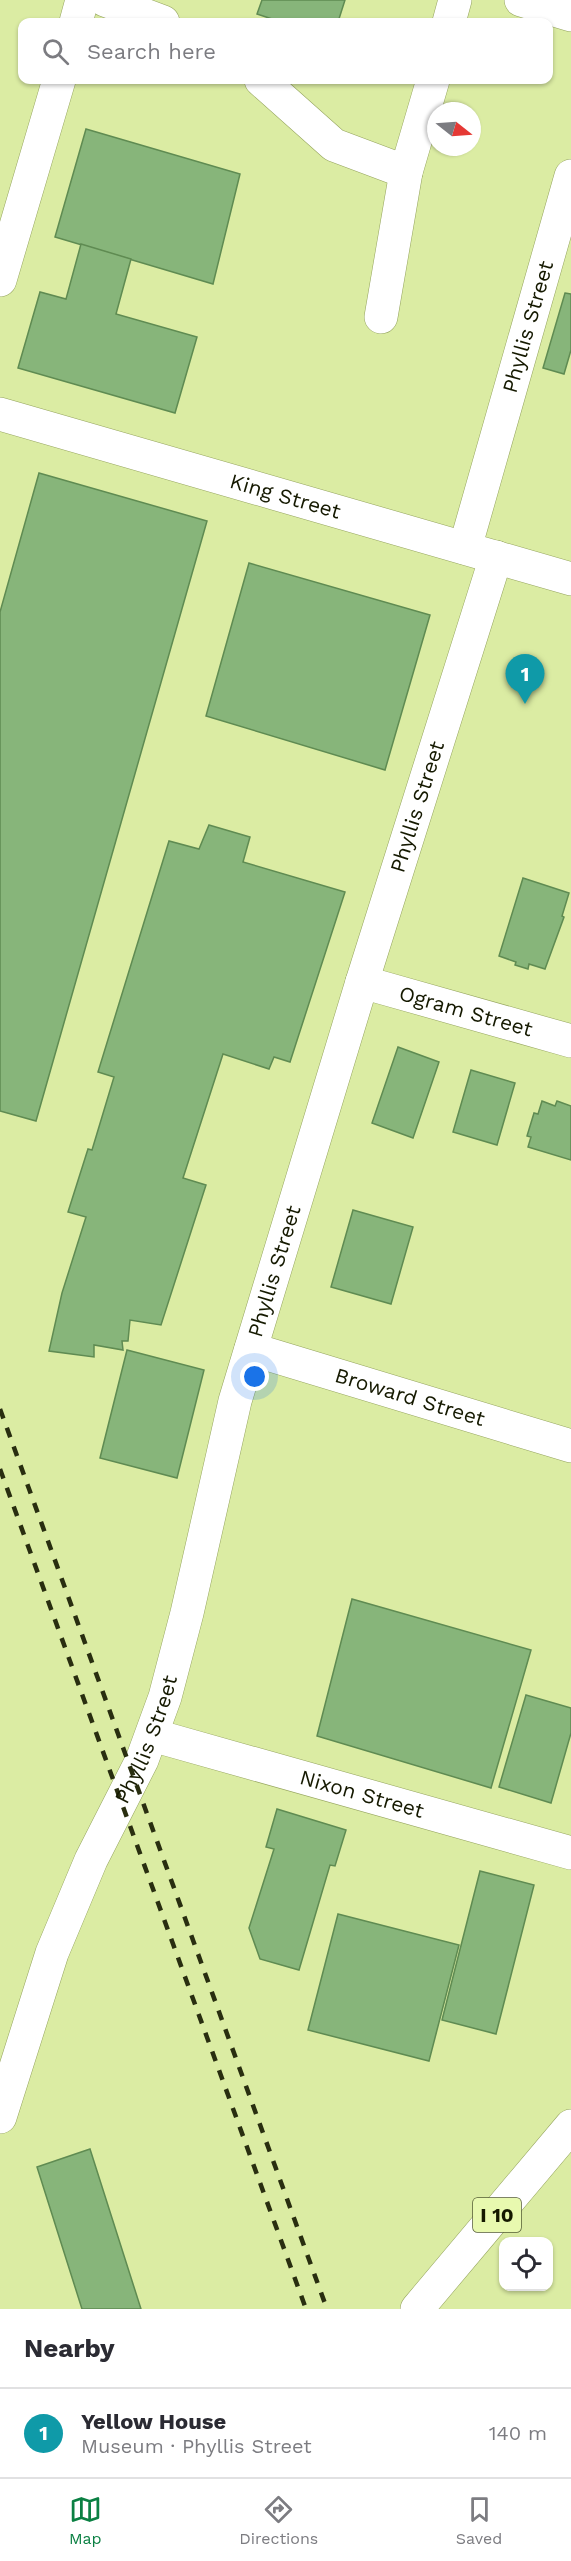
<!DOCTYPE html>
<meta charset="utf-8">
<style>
:root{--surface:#fff;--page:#f7f7f7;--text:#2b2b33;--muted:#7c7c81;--line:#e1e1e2;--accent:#0b8043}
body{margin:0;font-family:"Work Sans",sans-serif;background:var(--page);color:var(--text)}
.controls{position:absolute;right:18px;bottom:18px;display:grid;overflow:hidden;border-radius:12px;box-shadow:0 2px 4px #0004}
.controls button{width:54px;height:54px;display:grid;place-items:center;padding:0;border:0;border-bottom:2px solid var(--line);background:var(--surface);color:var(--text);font:30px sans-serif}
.compass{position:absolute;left:427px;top:102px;width:54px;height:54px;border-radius:50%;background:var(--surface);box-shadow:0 2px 4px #0004;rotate:107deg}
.you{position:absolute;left:255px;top:1377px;width:21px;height:21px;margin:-15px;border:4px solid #fff;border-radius:50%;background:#1a73e8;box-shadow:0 0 0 9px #1a73e833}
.badge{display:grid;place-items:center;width:39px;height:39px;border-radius:50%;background:var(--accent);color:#fff;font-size:20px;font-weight:700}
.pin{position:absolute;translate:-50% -50px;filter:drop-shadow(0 2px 3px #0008)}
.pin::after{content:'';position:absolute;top:32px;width:21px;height:18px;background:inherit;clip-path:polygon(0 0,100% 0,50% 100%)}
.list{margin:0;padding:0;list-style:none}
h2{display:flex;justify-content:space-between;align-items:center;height:78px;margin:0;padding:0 24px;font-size:26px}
h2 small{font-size:20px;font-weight:400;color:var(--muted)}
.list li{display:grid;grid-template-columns:39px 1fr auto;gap:18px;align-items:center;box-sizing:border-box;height:90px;padding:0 24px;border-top:2px solid var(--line)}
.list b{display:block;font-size:22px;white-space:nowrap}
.list p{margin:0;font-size:20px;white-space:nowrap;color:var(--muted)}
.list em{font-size:20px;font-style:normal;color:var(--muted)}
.icon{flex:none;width:33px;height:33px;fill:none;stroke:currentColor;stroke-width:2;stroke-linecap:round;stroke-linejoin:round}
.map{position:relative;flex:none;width:571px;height:2309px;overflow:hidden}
.search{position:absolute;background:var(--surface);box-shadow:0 2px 4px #0004;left:18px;right:18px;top:18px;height:66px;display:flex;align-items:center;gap:15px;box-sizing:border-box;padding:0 21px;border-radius:12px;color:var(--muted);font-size:22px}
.sheet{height:168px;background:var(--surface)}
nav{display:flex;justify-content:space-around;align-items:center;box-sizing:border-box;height:84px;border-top:2px solid var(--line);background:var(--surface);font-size:16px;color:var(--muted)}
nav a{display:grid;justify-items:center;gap:3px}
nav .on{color:var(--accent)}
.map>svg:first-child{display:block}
.building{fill:#87b57a;stroke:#5f8b52;stroke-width:1.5}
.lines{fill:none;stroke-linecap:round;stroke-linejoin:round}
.minor-casing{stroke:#95a45e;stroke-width:34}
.major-casing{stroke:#95a45e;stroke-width:34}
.highway-casing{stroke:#95a45e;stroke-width:34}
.minor{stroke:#fff;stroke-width:33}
.major{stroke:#fff;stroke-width:33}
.highway{stroke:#fff;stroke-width:33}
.rail{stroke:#292e10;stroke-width:4.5;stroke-dasharray:10 10;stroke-linecap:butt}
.labels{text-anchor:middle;stroke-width:6;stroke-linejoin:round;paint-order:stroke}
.shield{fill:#e8f9af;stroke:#545c34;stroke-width:1.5}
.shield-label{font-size:20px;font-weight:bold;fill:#151900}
.street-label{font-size:21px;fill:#151900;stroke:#e8f9af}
</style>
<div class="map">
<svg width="571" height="2309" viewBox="0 0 571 2309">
<rect width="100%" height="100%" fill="#dbeca3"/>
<g class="building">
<path d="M262 0H345L338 22H281L257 14Z"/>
<path d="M86 129 240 174 213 284 55 237Z"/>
<path d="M81 244 131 259 116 314 197 337 175 413 18 368 40 292 66 299Z"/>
<path d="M565 293 571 294V350L564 374 543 368Z"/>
<path d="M39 473 207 521 36 1121 0 1111V612Z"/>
<path d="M249 563 430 615 385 770 206 716Z"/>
<path d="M209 825 250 837 243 862 345 892 290 1062 274 1057 269 1069 223 1054 183 1178 206 1185 161 1325 130 1320 128 1341H122L123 1350 94 1345V1357L49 1351 62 1293 86 1217 68 1212 88 1149 92 1150 114 1077 98 1072 169 841 199 849Z"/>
<path d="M523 878 569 893 562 916 564 917 545 969 529 964 528 969 515 965 516 962 499 956Z"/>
<path d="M398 1047 439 1062 413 1138 372 1123Z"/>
<path d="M471 1070 515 1083 497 1145 453 1132Z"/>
<path d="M542 1101 555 1106 557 1101 571 1106V1160L528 1147 531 1137 527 1136 534 1113 538 1114Z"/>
<path d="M353 1210 413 1227 391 1304 331 1287Z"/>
<path d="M127 1350 204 1370 177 1478 100 1458Z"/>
<path d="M352 1599 531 1650 491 1788 317 1736Z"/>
<path d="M526 1695 571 1708V1733L551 1803 499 1787Z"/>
<path d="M277 1809 346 1830 335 1866 330 1865 299 1970 260 1959 249 1928 274 1849 266 1847Z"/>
<path d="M480 1871 534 1885 496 2034 442 2020Z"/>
<path d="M338 1914 459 1945 429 2061 308 2030Z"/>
<path d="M90 2149 141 2309H82L37 2167Z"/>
</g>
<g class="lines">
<g class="minor-casing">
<g id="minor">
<path d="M105 0 163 22"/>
<path d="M521 0 571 15"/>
<path d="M76 22 82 0"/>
<path d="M449 22 455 0"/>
<path d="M261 80 334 145 406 172 433 80"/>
<path d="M0 280 59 80"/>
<path d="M381 317 406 172"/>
<path id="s1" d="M465 548 571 176"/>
<path id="s2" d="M362 982 571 1041"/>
<path id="s3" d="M251 1349 571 1446"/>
<path id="s4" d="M152 1735 571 1853"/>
<path id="s5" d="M0 2117 52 1953 91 1860 142 1760 165 1697 187 1613 235 1401 362 982 496 557"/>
</g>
</g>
<g class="major-casing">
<g id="major">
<path id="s6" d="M0 414 571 579"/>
</g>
</g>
<g class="highway-casing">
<path id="highway" d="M417 2309 571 2126"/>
</g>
<use href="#minor" class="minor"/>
<use href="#major" class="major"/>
<use href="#highway" class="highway"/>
<g class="rail">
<path d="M0 1409 327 2309"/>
<path d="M0 1469 306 2309"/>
</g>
</g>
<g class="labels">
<rect class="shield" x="473" y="2198" width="48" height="34" rx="4.5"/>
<g class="shield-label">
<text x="497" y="2222">I 10</text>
</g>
<g class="street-label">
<text dy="7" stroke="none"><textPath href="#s1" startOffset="230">Phyllis Street</textPath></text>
<text dy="7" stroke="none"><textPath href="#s6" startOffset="297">King Street</textPath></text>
<text dy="7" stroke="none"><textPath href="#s5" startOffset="1378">Phyllis Street</textPath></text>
<text dy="7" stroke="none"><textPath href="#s2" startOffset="108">Ogram Street</textPath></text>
<text dy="7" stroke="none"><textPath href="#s5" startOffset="892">Phyllis Street</textPath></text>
<text dy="7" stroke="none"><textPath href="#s3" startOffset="166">Broward Street</textPath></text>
<text dy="7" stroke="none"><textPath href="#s5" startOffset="406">Phyllis Street</textPath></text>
<text dy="7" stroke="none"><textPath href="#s4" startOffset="218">Nixon Street</textPath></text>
</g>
</g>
</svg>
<div class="controls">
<button><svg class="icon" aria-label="locate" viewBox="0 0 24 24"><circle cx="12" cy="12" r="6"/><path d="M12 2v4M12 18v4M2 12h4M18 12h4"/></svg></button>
</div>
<svg class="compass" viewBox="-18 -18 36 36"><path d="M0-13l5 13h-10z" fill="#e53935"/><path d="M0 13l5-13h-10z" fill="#7c7c81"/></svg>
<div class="you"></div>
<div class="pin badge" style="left:525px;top:704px;background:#0f9aa8">1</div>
<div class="search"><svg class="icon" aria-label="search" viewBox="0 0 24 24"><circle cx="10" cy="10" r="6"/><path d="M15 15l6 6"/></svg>Search here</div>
</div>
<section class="sheet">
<h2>Nearby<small></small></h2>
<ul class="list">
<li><span class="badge" style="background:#0f9aa8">1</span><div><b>Yellow House</b><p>Museum · Phyllis Street</p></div><em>140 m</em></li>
</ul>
</section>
<nav>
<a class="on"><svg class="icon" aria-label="map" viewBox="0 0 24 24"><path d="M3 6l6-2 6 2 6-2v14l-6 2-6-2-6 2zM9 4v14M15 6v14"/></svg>Map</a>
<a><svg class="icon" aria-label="directions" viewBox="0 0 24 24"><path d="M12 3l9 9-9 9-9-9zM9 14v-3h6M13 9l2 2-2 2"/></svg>Directions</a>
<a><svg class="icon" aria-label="saved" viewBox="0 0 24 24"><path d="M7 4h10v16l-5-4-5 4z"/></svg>Saved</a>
</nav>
